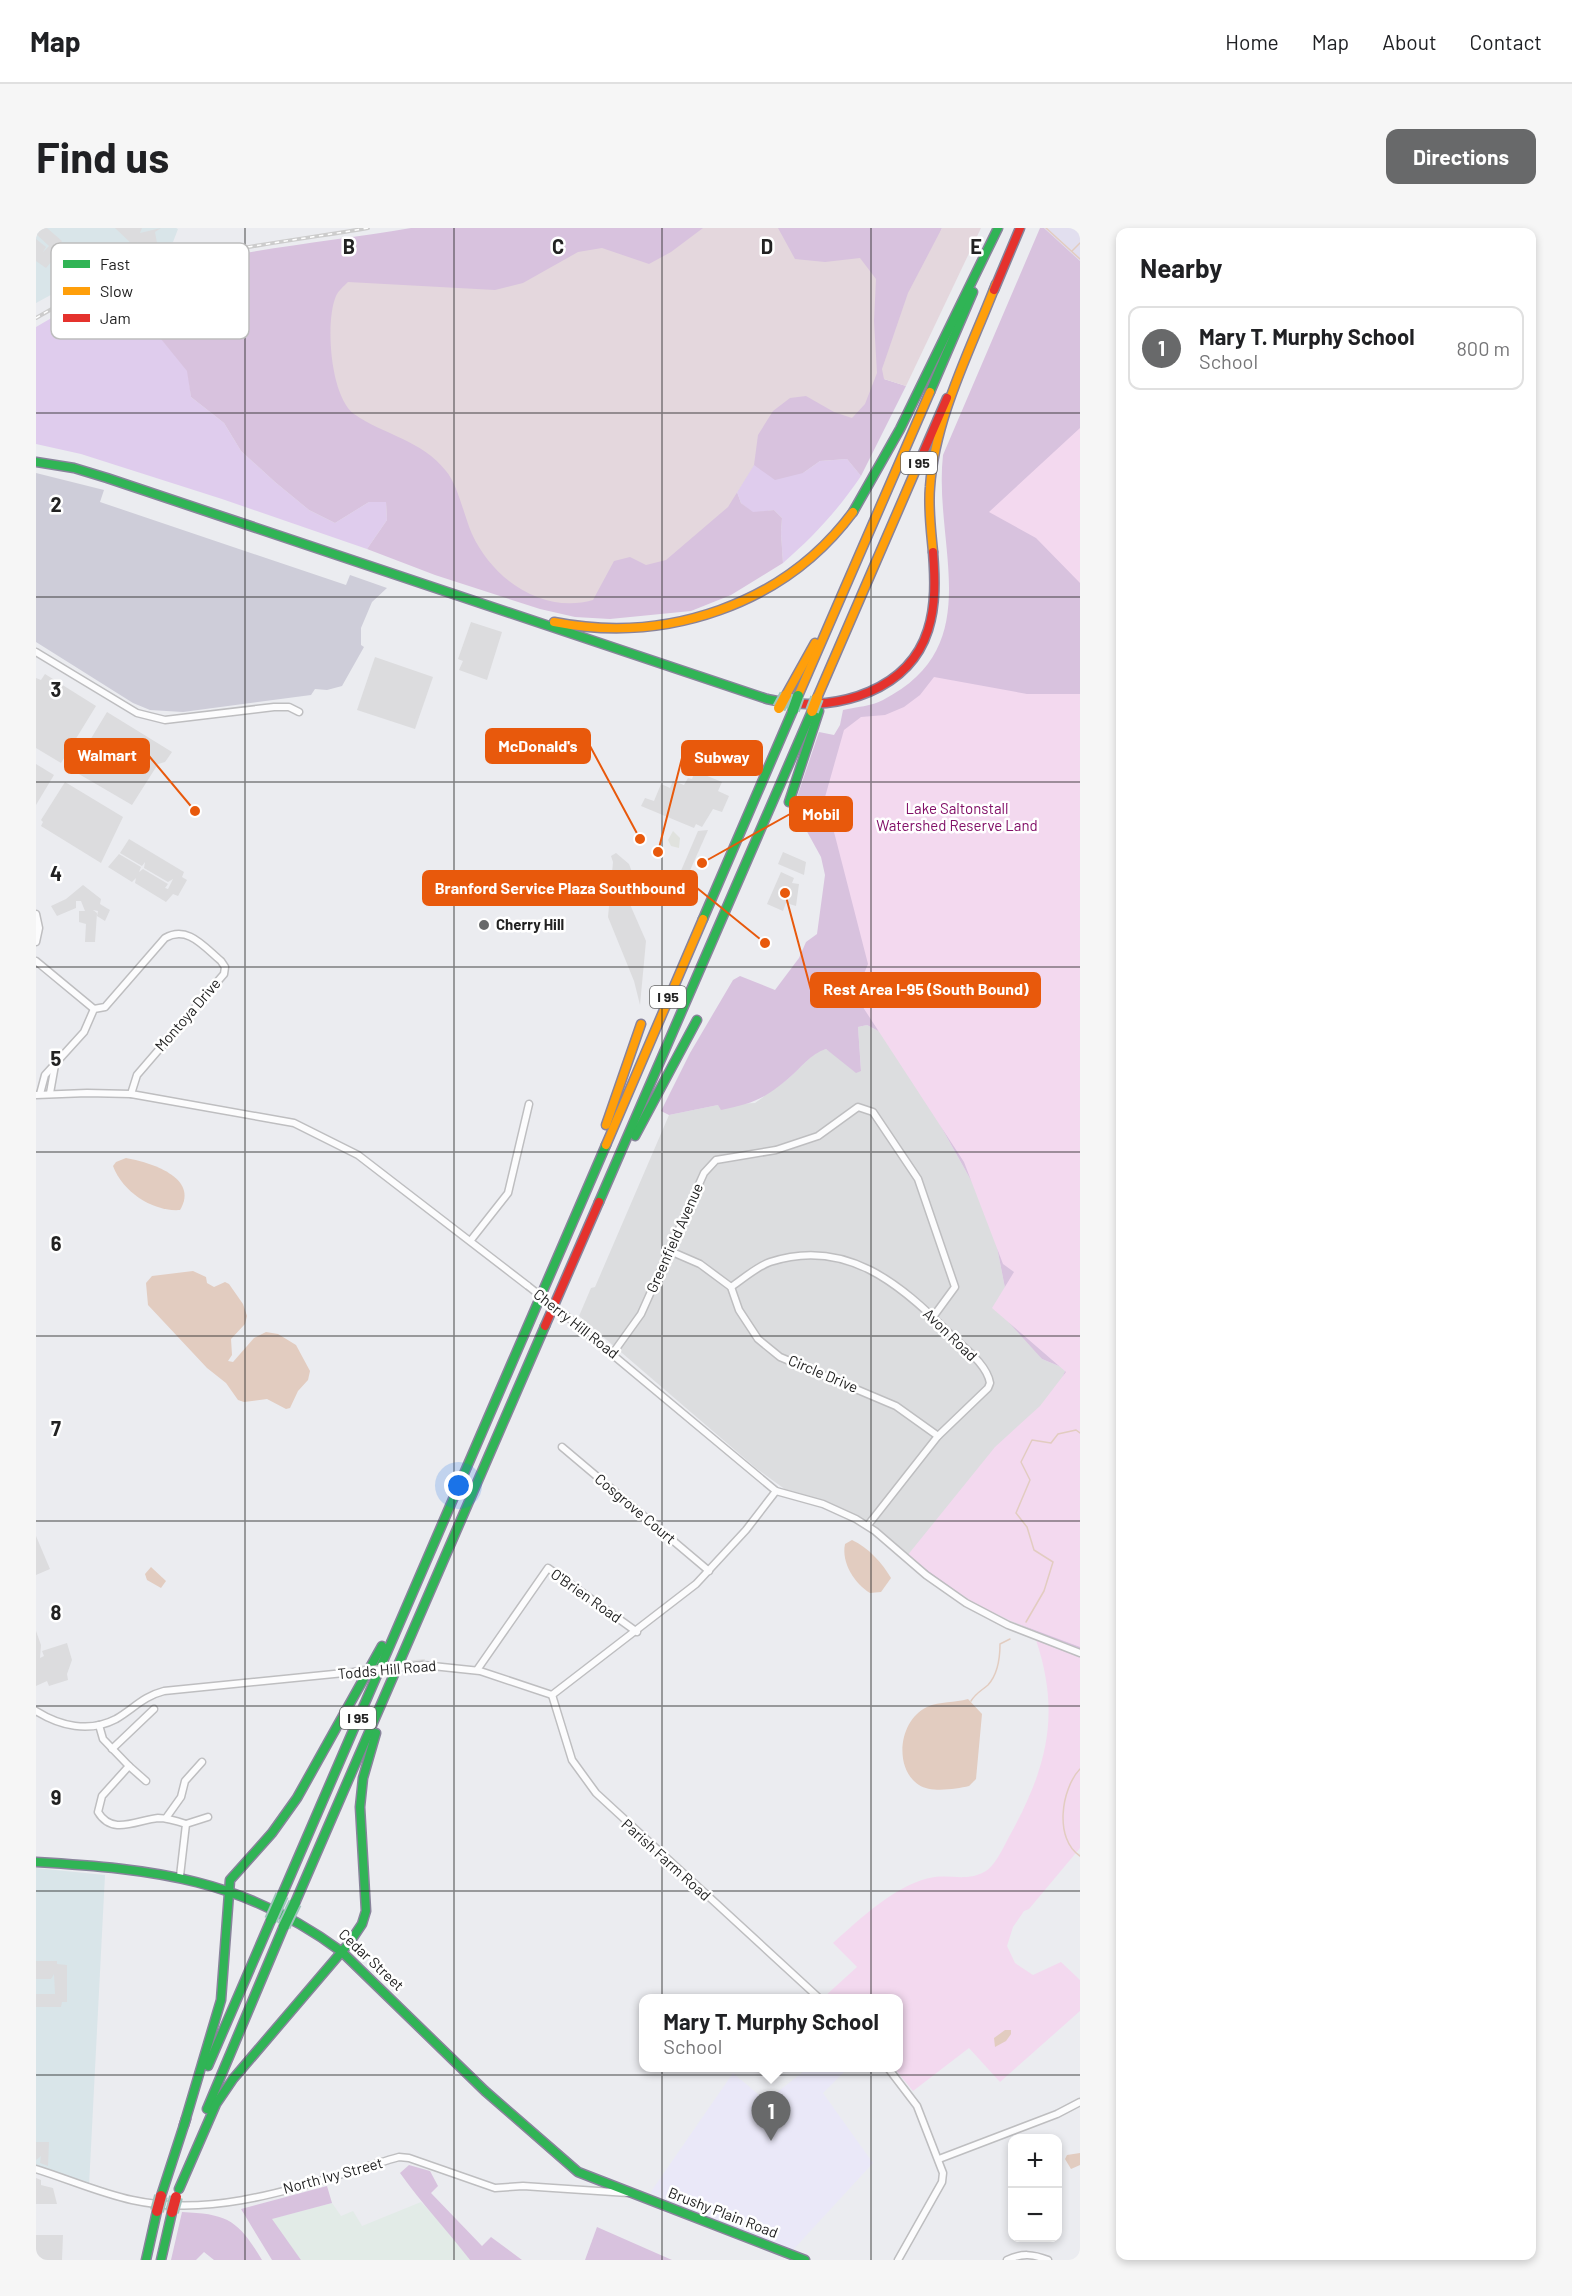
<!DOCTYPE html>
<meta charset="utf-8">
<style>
:root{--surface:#fff;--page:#f6f6f6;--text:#202124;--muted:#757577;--line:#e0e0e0;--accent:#68696a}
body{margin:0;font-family:Barlow,sans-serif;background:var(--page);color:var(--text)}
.controls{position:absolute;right:18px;bottom:18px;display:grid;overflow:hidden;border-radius:12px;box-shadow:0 3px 9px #0003}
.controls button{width:54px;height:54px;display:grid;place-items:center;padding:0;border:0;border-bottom:2px solid var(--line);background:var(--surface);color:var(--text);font:30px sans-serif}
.you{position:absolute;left:423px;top:1258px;width:21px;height:21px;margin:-15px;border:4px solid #fff;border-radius:50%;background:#1a73e8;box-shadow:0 0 0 9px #1a73e833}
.badge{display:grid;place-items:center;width:39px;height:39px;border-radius:50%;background:var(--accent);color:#fff;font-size:20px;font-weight:700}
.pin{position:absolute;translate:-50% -50px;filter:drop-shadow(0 2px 3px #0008)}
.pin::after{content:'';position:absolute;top:32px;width:21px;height:18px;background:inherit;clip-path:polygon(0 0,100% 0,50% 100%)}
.popup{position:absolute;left:603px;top:1766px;width:264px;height:78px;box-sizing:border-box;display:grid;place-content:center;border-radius:12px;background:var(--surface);filter:drop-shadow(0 2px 4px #0005);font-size:20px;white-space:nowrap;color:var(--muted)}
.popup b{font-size:22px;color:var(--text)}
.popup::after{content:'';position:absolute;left:50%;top:100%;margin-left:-12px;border:12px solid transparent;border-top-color:var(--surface)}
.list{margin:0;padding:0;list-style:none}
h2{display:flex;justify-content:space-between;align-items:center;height:78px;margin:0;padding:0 24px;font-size:26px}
h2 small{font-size:20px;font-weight:400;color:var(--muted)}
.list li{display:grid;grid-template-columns:39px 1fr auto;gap:18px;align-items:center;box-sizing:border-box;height:84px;margin:0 12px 12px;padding:0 12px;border:2px solid var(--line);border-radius:12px}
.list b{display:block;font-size:22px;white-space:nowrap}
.list p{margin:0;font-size:20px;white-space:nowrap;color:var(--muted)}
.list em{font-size:20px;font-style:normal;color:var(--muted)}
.map{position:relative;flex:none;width:1044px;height:2032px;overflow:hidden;border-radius:12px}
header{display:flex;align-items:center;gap:36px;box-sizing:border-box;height:84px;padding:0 30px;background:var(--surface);border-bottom:2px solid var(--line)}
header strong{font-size:28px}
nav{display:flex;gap:33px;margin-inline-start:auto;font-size:21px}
.intro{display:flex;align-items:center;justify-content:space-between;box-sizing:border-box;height:144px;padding:0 36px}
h1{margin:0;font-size:42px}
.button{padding:15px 27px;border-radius:12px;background:var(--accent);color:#fff;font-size:21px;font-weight:700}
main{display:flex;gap:36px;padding:0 36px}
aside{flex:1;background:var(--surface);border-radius:12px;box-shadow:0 3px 9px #0003}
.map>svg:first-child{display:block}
.residential{fill:#dcdddf}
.commercial{fill:#d9e5e9}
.industrial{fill:#e2ebe7}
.education{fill:#eae8f8}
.construction{fill:#cecdd9}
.farmland{fill:#e2dfef}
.grass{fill:#dfcced}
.forest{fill:#d8c2de}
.wetland{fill:#e4d7dd}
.park{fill:#f3d9ef}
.parking{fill:#dcdcde}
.plaza{fill:#e0e2de}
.water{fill:#e2ccc0}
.pier{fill:#ddddde}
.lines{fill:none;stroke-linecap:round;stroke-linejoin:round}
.stream{stroke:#e2ccc0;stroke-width:1.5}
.street-casing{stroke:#bebec0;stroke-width:9}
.fast-casing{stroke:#88839b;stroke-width:11}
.slow-casing{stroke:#88839b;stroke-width:11}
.jam-casing{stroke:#88839b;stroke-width:11}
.street{stroke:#fcfcfd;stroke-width:6}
.fast{stroke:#30b455;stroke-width:8}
.slow{stroke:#ff9f0a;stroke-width:8}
.jam{stroke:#e5322d;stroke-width:8}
.rail-casing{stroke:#ccc;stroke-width:4}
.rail{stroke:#fff;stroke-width:1.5;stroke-dasharray:4.5;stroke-linecap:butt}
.street-bridge-casing{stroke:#bebec0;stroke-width:9;stroke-linecap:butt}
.fast-bridge-casing{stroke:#a1c3bd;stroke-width:14;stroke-linecap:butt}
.slow-bridge-casing{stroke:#a1c3bd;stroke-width:14;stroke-linecap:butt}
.jam-bridge-casing{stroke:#a1c3bd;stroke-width:14;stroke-linecap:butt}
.street-bridge{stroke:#fcfcfd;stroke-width:6}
.fast-bridge{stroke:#30b455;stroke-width:10}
.slow-bridge{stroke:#ff9f0a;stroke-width:10}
.jam-bridge{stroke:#e5322d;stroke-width:10}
.grid{fill:none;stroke:#222;stroke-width:1.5;stroke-opacity:0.55}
.poi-dot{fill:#68696a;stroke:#fff;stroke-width:2}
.labels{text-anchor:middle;stroke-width:5;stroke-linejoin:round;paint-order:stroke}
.shield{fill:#fff;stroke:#646464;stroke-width:1.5}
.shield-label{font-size:14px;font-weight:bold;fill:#222}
.park-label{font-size:15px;fill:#810f67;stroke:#fff}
.poi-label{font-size:15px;font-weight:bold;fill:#222;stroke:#fff;text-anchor:start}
.street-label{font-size:15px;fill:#222;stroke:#fff}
.key{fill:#fff;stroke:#bdbdbd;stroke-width:1.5}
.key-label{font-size:16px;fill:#222}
.grid-label{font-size:20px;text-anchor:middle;font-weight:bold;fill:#222;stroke:#fff;stroke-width:5;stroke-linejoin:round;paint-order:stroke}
.leader{fill:none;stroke:#e8590c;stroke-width:2}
.callout-dot{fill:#e8590c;stroke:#fff;stroke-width:2}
.callout{fill:#e8590c;stroke:#e8590c;stroke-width:2}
.callout-label{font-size:16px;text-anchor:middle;font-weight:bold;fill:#fff}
</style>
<header>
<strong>Map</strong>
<nav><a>Home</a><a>Map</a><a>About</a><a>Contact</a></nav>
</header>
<div class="intro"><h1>Find us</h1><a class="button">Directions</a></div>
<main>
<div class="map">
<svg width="1044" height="2032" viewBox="0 0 1044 2032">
<rect width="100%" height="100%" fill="#ebecf0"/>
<path class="residential" d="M831 797 846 805 884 861 946 972 959 1009 969 1060 995 1116 1006 1131 1030 1141 1009 1188 873 1329 822 1288 750 1262 721 1241 543 1088 555 1060 559 1059 633 887 682 877 719 875 753 850 780 824 790 821 825 842 822 799Z"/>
<g class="commercial">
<path d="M0 0H140L142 1 137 14 77 33 0 75Z"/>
<path d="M0 1640 69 1647 53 1958 0 1941Z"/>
</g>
<path class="industrial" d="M385 1974 405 1994 434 2032H265L235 1991 296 1975 305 1988 317 1983 326 1998Z"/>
<path class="education" d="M772 1840H812L787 1865 837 1935 756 2023 614 1965 697 1845 730 1873Z"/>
<path class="construction" d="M0 245 68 262 64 274 310 357 314 347 351 360 336 374 325 400V417L328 419 306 458 291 462 279 461 275 467 147 484 114 482 97 475 0 414Z"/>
<path class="farmland" d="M1008 0H1044V33Z"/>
<g class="grass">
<path d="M48 71 57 85 87 74 103 84 152 143 155 169 188 195 205 223 239 254 273 282 299 295 333 274H350L351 292 331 321 186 271 45 226 0 216V99Z"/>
<path d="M811 231 825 248C802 282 778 308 747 335L745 305 746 290 738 282 717 285 705 275 701 264 718 237 767 245 784 233Z"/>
</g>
<g class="forest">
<path d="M375 0H906L848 151 870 158 825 248 811 231 784 233 767 245 739 252 718 237 701 264 705 275 717 284 738 282 746 290 745 305 747 335 695 367 655 383 574 391 539 389 504 381 399 347 331 321 351 292 350 274H333L299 295 273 282 239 254 205 223 188 195 155 169 151 143 103 84 87 74 57 85 48 71C151 24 265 19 375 0Z"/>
<path d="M1004 0H1008L1044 33V1421C980 1397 927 1373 873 1329L1009 1188 1030 1141 1006 1131 960 1080 969 1060 959 1009 946 972 884 861 846 805 831 797 822 799 825 843 820 845 790 821C774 826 765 840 753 850 727 872 717 875 685 882L682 877 633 887 625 883 654 825 697 752 704 748 739 762 763 730 770 714 781 706 789 647 785 629 763 589 760 572 783 504 798 507 804 497 807 482C820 479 836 478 847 472 953 418 897 318 907 227Z"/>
<path d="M373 1937 394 1943 402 1958 395 1965 446 2018 455 2009 486 2032H434C411 2002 385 1975 364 1945Z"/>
<path d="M291 1958 296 1975 236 1991 265 2032H236L205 1981Z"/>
<path d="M146 1984C192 1986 202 1992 226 2032H178L168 2024 160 2032H135Z"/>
<path d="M561 1999 636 2032H549Z"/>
</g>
<g class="wetland">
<path d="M667 0H742L759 31 789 34 824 30 840 51 838 93 841 145 829 176 816 190 798 184 770 168 754 170 737 183 722 207 718 237 692 279 630 332 610 337 594 329 578 333 557 372C507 386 457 352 436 306 428 288 422 257 410 243 386 212 348 207 318 186 294 168 289 93 300 68 302 63 308 58 312 54L459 62 487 55 542 24 566 20 613 36 635 24Z"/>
<path d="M906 0H945L870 158 848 151 846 141 872 65Z"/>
</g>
<g class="park">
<path d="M1044 200V355L1000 310 953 284Z"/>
<path d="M898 449 991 466H1044V1419L975 1393 939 1376 871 1328 959 1219 1004 1178 1030 1144 956 1080 978 1044 967 1036 928 934 819 767 832 736 789 569 808 502 825 489 849 487 868 479 884 467Z"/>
<path d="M1000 1412 1044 1429V1620L993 1681 988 1683 977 1699 971 1718 979 1735 997 1747 1025 1734 1044 1752V1783L964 1854 933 1820 877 1863 858 1840H862V1770L788 1769 821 1739 797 1715C824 1691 862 1654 899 1649 916 1647 932 1653 948 1644 959 1639 968 1618 974 1607 1011 1540 1025 1486 1000 1412Z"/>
</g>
<g class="parking">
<path d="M0 0H11L26 13 23 18 25 22 10 40 0 33V11L10 19 7 24 13 18 0 6Z"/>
<path d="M79 0H106L104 5 125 0 119 4 121 15 105 19 102 14 98 18Z"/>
<path d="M435 394 466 404 451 452 423 442 427 433 422 431Z"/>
<path d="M339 429 397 449 379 501 321 482Z"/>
<path d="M9 446 60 478 25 535 0 520V450L5 452Z"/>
<path d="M71 484 136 524 129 534 122 536 96 577 36 542Z"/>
<path d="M0 536 18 547 0 577Z"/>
<path d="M659 543 686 554 682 563 693 568 686 584 677 581 666 599 660 596 658 600 605 578 609 570 618 573 625 556 634 560 637 553 648 557 652 550 656 551Z"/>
<path d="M29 554 87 589 65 635 5 598 7 594 5 592Z"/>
<path d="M672 602 644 665 635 666 662 603Z"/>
<path d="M93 611 148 644 146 649 151 652 142 668 137 666 130 674 99 655 100 650 96 654 72 639 83 626 105 639 103 644 107 641 132 656 129 660 132 661 137 651 132 654 108 640 109 634 106 638 84 625Z"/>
<path d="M747 624 770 634 768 647 742 636Z"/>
<path d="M580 625 593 636 603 663 611 674 609 677 589 665 610 713 604 777 598 753 572 689 577 634 575 628Z"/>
<path d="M745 644 758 650 756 655 763 656 760 678 750 675 747 683 731 676Z"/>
<path d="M47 657 65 671 64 676 74 682 69 693 61 688 62 683 57 682 61 685 59 714H49L50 696 43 694V683H49L45 673H40V680L21 688 15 678 30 671Z"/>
<path d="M0 1308 14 1341 0 1347Z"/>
<path d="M0 1403 5 1417 4 1430 8 1428 6 1423 31 1415 36 1432 31 1446 32 1452 13 1458 11 1453 0 1458Z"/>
<path d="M0 1733H21V1736L31 1737V1774H26L25 1779H0V1766H19L18 1746 15 1751H0Z"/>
<path d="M0 1914H13L12 1938 4 1935 5 1928 0 1932Z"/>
<path d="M0 1950 5 1952V1957L17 1960 21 1976H0Z"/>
<path d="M0 2007H27L26 2032H0Z"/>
</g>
<path class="plaza" d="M637 603 644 610 643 620 635 618 632 612Z"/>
<g class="water">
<path d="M90 930C113 934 164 949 144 982 118 984 87 965 77 938L80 934Z"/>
<path d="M157 1043 170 1049 171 1055 178 1059 189 1054 193 1056 207 1076 211 1088 209 1096 195 1111 196 1127 192 1133 197 1134 218 1110 230 1104 242 1106 260 1117 274 1143 272 1152 262 1163 254 1180 250 1181 231 1171 208 1174 202 1172 190 1155 171 1140 112 1077 110 1055 116 1048Z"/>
<path d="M816 1312C833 1320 846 1335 855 1350L845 1364 834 1365C819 1356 805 1335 809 1316Z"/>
<path d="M115 1339 130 1353 125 1360 111 1352 109 1346Z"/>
<path d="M932 1471 946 1486 940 1551 933 1558C920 1561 895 1565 883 1557 857 1540 863 1492 891 1479 904 1473 919 1475 932 1471Z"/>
<path d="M969 1802H975V1806L970 1813 959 1819 958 1810Z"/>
<path d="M1044 1925V1937L1035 1941 1029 1931 1031 1927Z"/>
</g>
<path class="pier" d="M389 1431 385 1441 316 1449 321 1438Z"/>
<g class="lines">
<g class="stream">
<path d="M1010 0 1044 31"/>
<path d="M1036 23 1044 15"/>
<path d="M990 1394 1008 1363 1017 1334 998 1322 991 1299 980 1285 994 1252 985 1234 996 1212 1015 1215 1022 1206 1040 1202 1044 1205"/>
<path d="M935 1473C940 1465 945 1463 952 1457 962 1446 964 1431 964 1416L974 1411"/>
<path d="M1044 1541C1025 1561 1018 1611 1044 1628"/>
</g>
<g class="street-casing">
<g id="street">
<path d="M0 424 101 485 129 492 238 479H253L263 484"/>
<path d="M0 686 3 700 0 714"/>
<path d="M0 733 58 781"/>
<path d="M14 865 19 837"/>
<path d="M4 866 9 847 48 804 58 781 69 779 129 710C152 697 168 719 185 733L189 739 188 746 101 847 95 866"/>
<path d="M0 867 51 865 95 866 258 895 322 927 492 1058"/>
<path d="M435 1012 472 965 493 876"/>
<path d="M634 1023 664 1036 695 1059 703 1082 722 1111 744 1129 860 1178 902 1208"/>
<path d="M695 1059C707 1051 720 1039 734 1034 809 1009 865 1056 914 1106 927 1119 951 1136 954 1155L952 1160 902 1208 832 1297"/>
<path d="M529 1087 740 1263 787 1276 820 1291 839 1303 890 1347 930 1375 972 1397 1044 1425"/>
<path d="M577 1125 605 1086 668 945 680 932 740 922 782 908 822 879 837 884 882 951 919 1059 897 1089"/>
<path d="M526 1219 673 1343"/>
<path d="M387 1437 444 1443 516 1467"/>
<path d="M441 1442 512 1340 601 1404"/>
<path d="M516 1467 536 1532 560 1565 783 1770"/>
<path d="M516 1467 660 1356 710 1302 740 1263"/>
<path d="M0 1483C24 1498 53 1505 80 1491 97 1481 108 1468 128 1463L318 1444"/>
<path d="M63 1497 67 1511 93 1538 66 1568 62 1584C76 1608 101 1592 122 1590 132 1590 141 1593 150 1596L144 1648"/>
<path d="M76 1521 118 1481"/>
<path d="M93 1538 110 1553"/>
<path d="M130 1590 145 1569 149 1553 166 1534"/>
<path d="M150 1596 172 1589"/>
<path d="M852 1840 881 1878 907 1945 906 1954 862 2032"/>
<path d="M903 1931 1021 1886 1044 1874"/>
<path d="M0 1941C32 1951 64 1965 96 1972 186 1992 277 1953 363 1929L373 1930 459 1960 487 1958 592 1965"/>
<path d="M971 2032C986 2025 997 2026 1012 2032"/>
</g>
</g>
<g class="fast-casing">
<g id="fast">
<path d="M894 164 937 64"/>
<path d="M0 234 38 240 71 250 731 471 746 474"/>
<path d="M817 284 864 201 962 0"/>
<path d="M753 574 783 483"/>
<path d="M667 691 757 482"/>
<path d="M599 908 661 792"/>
<path d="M563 974 776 483"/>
<path d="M0 1634C119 1641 208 1651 306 1724"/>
<path d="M246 1667 570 917"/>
<path d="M259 1675 509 1098"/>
<path d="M306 1724 449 1863 542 1944 769 2032"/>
<path d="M172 1838 235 1692"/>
<path d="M171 1881 248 1698"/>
<path d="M148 1897 185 1772 194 1652 236 1605 261 1570 346 1418"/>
<path d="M143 1961 180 1876 197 1851 314 1714 326 1696 330 1683 324 1579 327 1550 340 1505"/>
<path d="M125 1968 150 1891"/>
<path d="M110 2032 121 1983"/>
<path d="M125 2032 136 1984"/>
</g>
</g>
<g class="slow-casing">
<g id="slow">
<path d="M897 324C895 302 892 280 894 259 899 189 935 121 960 56"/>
<path d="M518 394C630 416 748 377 817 284"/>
<path d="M750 467 779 415"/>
<path d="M762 468 894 164"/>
<path d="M781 470 881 239"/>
<path d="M570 897 605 796"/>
<path d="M570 917 667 691"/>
</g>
</g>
<g class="jam-casing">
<g id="jam">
<path d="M958 62 984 0"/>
<path d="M881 239 911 170"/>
<path d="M746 474C803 483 873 462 892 402 900 377 899 350 897 324"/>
<path d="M509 1098 563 974"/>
</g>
</g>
<use href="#street" class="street"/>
<use href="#fast" class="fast"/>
<use href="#slow" class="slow"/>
<use href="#jam" class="jam"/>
<g class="rail-casing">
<path id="rail" d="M0 90C105 27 215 20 332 0"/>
</g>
<use href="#rail" class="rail"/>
<g class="street-bridge-casing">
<g id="street-bridge">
<path d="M492 1058 529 1087"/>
<path d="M318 1444 387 1437"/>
</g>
</g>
<g class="fast-bridge-casing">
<g id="fast-bridge">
<path d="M757 482 762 468"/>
<path d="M235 1692 246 1667"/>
<path d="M248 1698 259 1675"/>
</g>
</g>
<g class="slow-bridge-casing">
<g id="slow-bridge">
<path d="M743 480 750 467"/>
<path d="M776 483 781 470"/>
</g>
</g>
<g class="jam-bridge-casing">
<g id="jam-bridge">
<path d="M121 1983 125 1968"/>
<path d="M136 1984 140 1969"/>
</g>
</g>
<use href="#street-bridge" class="street-bridge"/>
<use href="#fast-bridge" class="fast-bridge"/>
<use href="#slow-bridge" class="slow-bridge"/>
<use href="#jam-bridge" class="jam-bridge"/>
</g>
<path class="grid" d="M209 0V2032M418 0V2032M626 0V2032M835 0V2032M0 185H1044M0 369H1044M0 554H1044M0 739H1044M0 924H1044M0 1108H1044M0 1293H1044M0 1478H1044M0 1663H1044M0 1847H1044"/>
<circle class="poi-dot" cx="448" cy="697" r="6"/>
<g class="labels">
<g class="shield">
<rect x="865" y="224" width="36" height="22" rx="4.5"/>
<rect x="614" y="758" width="36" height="22" rx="4.5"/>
<rect x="304" y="1479" width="36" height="22" rx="4.5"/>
</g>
<g class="shield-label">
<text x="883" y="240">I 95</text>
<text x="632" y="774">I 95</text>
<text x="322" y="1495">I 95</text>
</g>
<g class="park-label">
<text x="921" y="586">Lake Saltonstall<tspan x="921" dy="17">Watershed Reserve Land</tspan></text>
</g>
<g class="poi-label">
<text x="460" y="702">Cherry Hill</text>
</g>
<g class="street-label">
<text transform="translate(152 787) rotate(-49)" y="5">Montoya Drive</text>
<text transform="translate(639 1010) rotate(-66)" y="5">Greenfield Avenue</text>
<text transform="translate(540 1096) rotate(38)" y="5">Cherry Hill Road</text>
<text transform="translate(914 1107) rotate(44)" y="5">Avon Road</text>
<text transform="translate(787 1146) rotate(23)" y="5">Circle Drive</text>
<text transform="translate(599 1281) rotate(40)" y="5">Cosgrove Court</text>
<text transform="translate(550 1368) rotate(35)" y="5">O'Brien Road</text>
<text transform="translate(351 1442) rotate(-5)" y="5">Todds Hill Road</text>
<text transform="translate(630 1632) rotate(42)" y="5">Parish Farm Road</text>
<text transform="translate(335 1732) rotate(43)" y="5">Cedar Street</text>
<text transform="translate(297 1948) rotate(-15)" y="5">North Ivy Street</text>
<text transform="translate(687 1985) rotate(21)" y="5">Brushy Plain Road</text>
</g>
</g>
<rect x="15" y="15" width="198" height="96" rx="9" class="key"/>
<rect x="27" y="32" width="27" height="8" fill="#30b455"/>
<rect x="27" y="59" width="27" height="8" fill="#ff9f0a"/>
<rect x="27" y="86" width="27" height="8" fill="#e5322d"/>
<g class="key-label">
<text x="64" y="42">Fast</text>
<text x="64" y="69">Slow</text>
<text x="64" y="96">Jam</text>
</g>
<g class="grid-label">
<text x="313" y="26">B</text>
<text x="522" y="26">C</text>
<text x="731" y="26">D</text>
<text x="940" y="26">E</text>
<text x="20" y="284">2</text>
<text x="20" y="469">3</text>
<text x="20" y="653">4</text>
<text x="20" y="838">5</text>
<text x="20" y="1023">6</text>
<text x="20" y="1208">7</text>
<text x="20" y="1392">8</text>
<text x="20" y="1577">9</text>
</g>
<path class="leader" d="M604 611L554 518M159 583L113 528M622 624L646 530M666 635L754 586M729 715L661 660M749 665L775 762"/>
<g class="callout-dot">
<circle cx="604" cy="611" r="6"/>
<circle cx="159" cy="583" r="6"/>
<circle cx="622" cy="624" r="6"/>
<circle cx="666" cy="635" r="6"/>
<circle cx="729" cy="715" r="6"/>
<circle cx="749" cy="665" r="6"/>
</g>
<g class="callout">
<rect x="450" y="501" width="104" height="34" rx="6"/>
<rect x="29" y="511" width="84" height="34" rx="6"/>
<rect x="646" y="513" width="80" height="34" rx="6"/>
<rect x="754" y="569" width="62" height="34" rx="6"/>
<rect x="387" y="643" width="274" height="34" rx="6"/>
<rect x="775" y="745" width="229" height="34" rx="6"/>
</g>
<g class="callout-label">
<text x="502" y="524">McDonald's</text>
<text x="71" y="533">Walmart</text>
<text x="686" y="535">Subway</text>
<text x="785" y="592">Mobil</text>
<text x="524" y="666">Branford Service Plaza Southbound</text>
<text x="890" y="767">Rest Area I-95 (South Bound)</text>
</g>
</svg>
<div class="controls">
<button>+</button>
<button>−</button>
</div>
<div class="you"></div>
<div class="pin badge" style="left:735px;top:1913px">1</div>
<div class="popup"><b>Mary T. Murphy School</b>School</div>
</div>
<aside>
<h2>Nearby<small></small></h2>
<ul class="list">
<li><span class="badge">1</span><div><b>Mary T. Murphy School</b><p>School</p></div><em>800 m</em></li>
</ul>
</aside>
</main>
